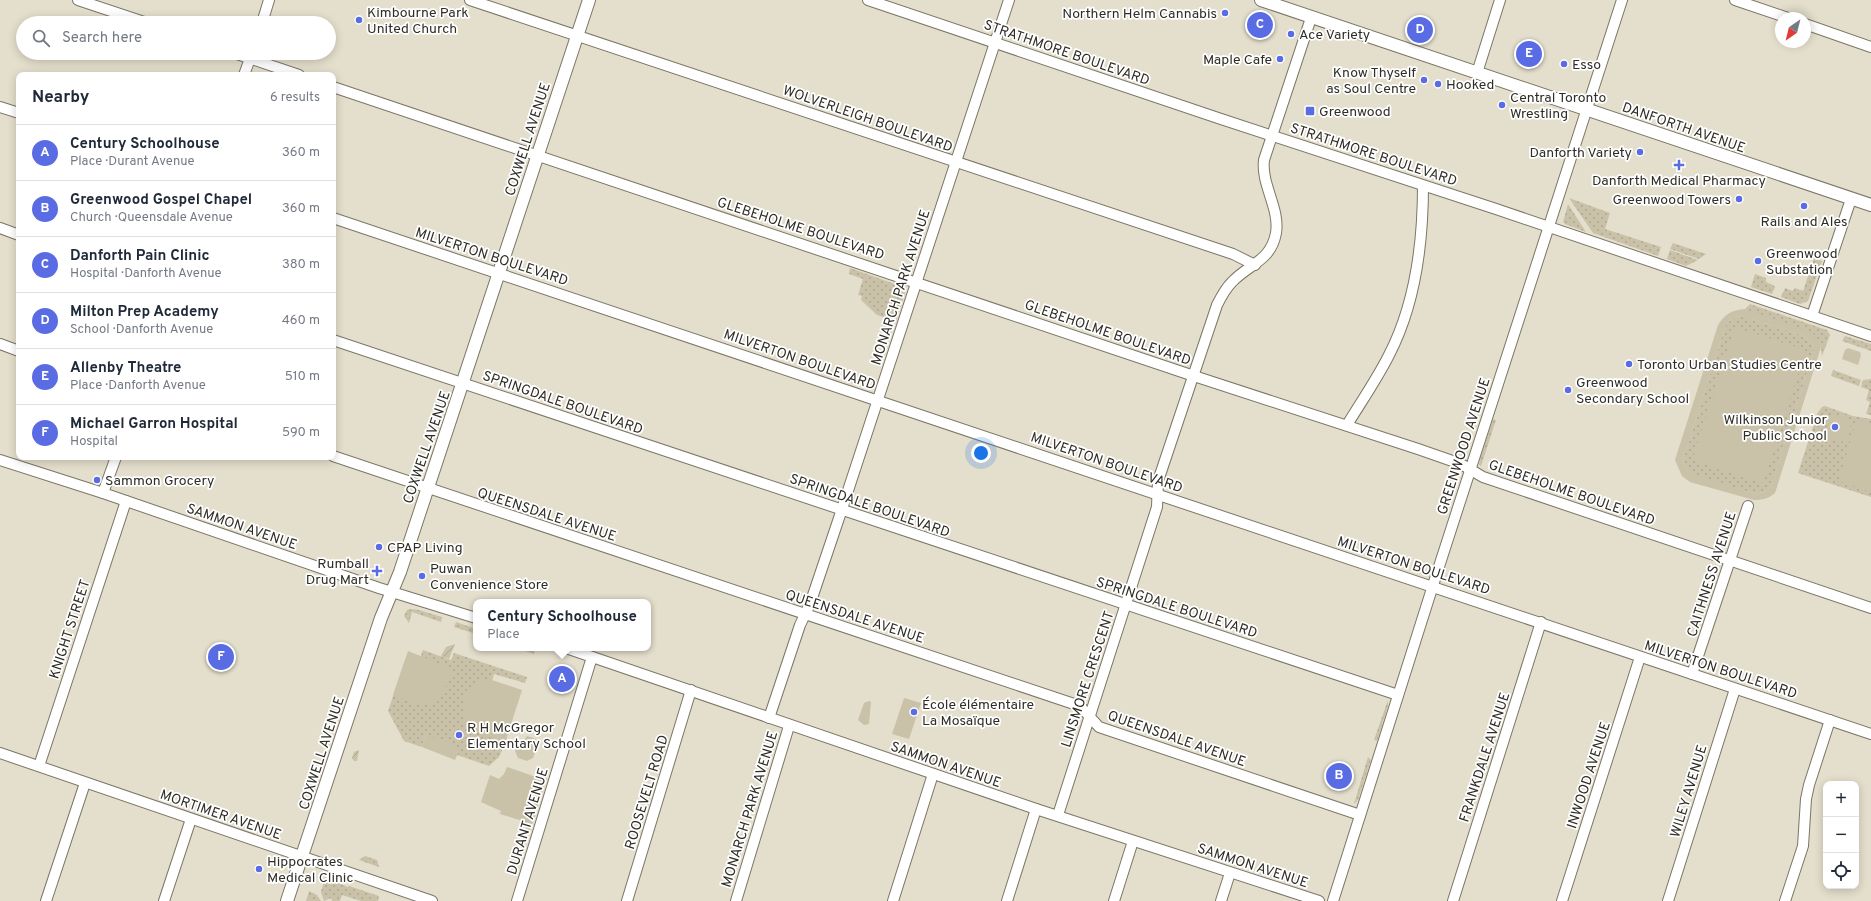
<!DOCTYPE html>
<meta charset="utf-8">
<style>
:root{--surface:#fff;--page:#f6f6f7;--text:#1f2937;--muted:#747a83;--line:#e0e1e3;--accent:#5a6ce3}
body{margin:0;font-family:Overpass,sans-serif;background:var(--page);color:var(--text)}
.controls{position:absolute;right:12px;bottom:12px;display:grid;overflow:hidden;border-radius:8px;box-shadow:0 2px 10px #0003}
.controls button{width:36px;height:36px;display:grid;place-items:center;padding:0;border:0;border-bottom:1px solid var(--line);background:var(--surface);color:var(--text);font:20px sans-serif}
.compass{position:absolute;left:1775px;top:12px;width:36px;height:36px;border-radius:50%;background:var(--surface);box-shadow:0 2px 10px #0003;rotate:215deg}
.you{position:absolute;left:981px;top:453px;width:14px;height:14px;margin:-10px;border:3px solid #fff;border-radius:50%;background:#1a73e8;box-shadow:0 0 0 6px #1a73e833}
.badge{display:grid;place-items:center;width:26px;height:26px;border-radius:50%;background:var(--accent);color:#fff;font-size:13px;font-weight:700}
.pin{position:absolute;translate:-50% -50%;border:2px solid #fff;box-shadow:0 1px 4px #0006}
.popup{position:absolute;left:473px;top:599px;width:178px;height:52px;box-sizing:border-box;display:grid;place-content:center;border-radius:8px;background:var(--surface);filter:drop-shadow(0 1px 3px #0005);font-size:13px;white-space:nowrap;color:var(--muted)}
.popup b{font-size:15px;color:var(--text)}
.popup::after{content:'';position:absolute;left:50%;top:100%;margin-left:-8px;border:8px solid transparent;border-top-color:var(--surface)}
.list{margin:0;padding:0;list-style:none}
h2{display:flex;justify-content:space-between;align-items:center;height:52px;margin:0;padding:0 16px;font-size:17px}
h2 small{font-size:13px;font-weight:400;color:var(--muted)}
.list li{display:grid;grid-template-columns:26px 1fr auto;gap:12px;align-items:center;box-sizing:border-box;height:56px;padding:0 16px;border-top:1px solid var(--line)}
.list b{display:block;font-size:15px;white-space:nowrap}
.list p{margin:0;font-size:13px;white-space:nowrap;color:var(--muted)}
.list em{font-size:13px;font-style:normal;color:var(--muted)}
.icon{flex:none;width:22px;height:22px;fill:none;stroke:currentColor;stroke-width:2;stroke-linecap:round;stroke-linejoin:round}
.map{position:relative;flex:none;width:1871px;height:901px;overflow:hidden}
.search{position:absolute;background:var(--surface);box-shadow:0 2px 10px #0003;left:16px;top:16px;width:320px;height:44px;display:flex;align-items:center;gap:10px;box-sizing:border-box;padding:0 14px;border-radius:22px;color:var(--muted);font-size:15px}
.panel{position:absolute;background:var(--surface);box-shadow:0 2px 10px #0003;left:16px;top:72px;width:320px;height:388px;border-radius:8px}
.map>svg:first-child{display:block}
.grass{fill:url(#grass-dots)}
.park{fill:#c9c1a8;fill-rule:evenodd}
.garden{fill:url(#garden-furrows)}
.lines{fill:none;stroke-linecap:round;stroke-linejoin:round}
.minor-casing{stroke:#7b7666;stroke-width:12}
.major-casing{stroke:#7b7666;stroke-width:14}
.minor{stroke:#fff;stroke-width:10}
.major{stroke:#fff;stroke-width:12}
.poi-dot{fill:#5a6ce3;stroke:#fff;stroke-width:1.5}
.labels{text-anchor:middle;stroke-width:3.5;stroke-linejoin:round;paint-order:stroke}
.poi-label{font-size:14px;fill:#2f2d26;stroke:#fff;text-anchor:start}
.street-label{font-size:14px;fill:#2f2d26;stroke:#fff}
</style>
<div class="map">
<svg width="1871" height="901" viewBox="0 0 1871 901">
<defs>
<pattern id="grass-dots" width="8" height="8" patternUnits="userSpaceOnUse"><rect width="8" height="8" fill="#c9c1a8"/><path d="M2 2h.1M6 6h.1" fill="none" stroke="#ada690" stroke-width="1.8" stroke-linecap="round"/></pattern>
<pattern id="garden-furrows" width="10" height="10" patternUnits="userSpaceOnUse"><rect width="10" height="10" fill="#c9c1a8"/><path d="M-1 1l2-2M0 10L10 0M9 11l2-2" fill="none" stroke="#ada690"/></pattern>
</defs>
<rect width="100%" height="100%" fill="#e4decc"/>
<g class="grass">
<path d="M1569 198 1610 213 1605 229 1661 247 1658 256 1593 233Z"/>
<path d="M1568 204 1586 232 1565 224 1563 222Z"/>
<path d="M1673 243 1706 254 1699 259 1670 249Z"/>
<path d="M1670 250 1698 260 1686 266 1667 259Z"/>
<path d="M1814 258 1822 261 1808 301 1800 304 1781 297 1785 288 1793 291 1795 288 1803 291Z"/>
<path d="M850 268 903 287 905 293 896 321 877 315 861 300 862 296 858 295 863 279 849 274Z"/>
<path d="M1755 274 1766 278V282L1773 285 1775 287 1772 294 1751 287Z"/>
<path d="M1750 304 1827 330 1830 335 1822 356 1820 341 1745 309Z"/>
<path d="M1739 315 1804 336 1813 345 1814 351 1771 486 1764 492 1755 494 1694 475 1687 470 1683 460 1725 327 1728 322Z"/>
<path d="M1845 336 1871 344V351L1842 341Z"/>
<path d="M1833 370 1861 380 1859 386 1831 376Z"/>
<path d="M1871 379V415L1866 414 1870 402 1866 400 1869 390 1861 387 1863 380Z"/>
<path d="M1825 406 1853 416 1871 419V497L1798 473 1817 414 1822 407Z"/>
<path d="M1493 419 1496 420 1481 466 1479 465 1480 459Z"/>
<path d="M411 609 419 610 442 617 441 622 412 612 409 623 404 616 407 610Z"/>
<path d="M456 622 476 629V634L454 627Z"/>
<path d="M516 648H533L535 649 534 654Z"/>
<path d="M423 650 451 660 454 653 527 677 525 683 494 674 484 712 507 739 499 757 489 766 457 755 458 752 426 735 422 747 404 741 388 711 404 663 419 661Z"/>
<path d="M1388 700V706L1377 741 1374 740Z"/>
<path d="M938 756 941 760 940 765 928 761Z"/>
<path d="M1368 757 1371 760 1358 800 1354 804Z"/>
<path d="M547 770 549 771 529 834 523 821 525 820 539 778 538 776Z"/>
<path d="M365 856 377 860 379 867 359 860Z"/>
<path d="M325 877 326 878V881L330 883 331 880 348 887 349 886 379 896 378 901H361L342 895 340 901H332L331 898 324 901 321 892Z"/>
<path d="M309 891 317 895 321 901H306Z"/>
</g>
<g class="park">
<path d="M1745 309 1812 332 1820 341 1821 347 1775 493C1768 499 1762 500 1754 500L1690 482 1682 476 1675 460 1718 325C1725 314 1732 310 1745 309ZM1739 315 1804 336 1813 345 1814 351 1771 486 1764 492 1755 494 1694 474 1687 470 1683 460 1725 327 1728 322Z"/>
<path d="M1735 327 1806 350 1763 483 1692 460Z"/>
<path d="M1848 348 1860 352 1861 355 1858 365 1842 359 1845 350Z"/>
<path d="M1831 413 1848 419 1851 424 1849 437 1844 442 1830 440 1825 434Z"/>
<path d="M1857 419 1871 423V492L1838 481Z"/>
<path d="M408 651 453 669 448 684 432 703 418 705 393 695Z"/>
<path d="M479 679 492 680 522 690 505 743 478 733 463 721C462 700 463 694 479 679Z"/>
<path d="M904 698 921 703 909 739 892 734Z"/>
<path d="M869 701 871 702 869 724 864 725 858 720 864 703Z"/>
<path d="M426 735 454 744 458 753 455 760 422 747Z"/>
<path d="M527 736 536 739 535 741 538 744 533 758 527 761 518 758 515 751 518 743H522Z"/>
<path d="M507 767 539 778 525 820 523 821 500 814 501 811 481 802 490 775 499 779 504 774Z"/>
</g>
<g class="garden">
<path d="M455 644 449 659 441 656 446 647Z"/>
<path d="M359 750 357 761H354L352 758 354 752Z"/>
</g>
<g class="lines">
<g class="minor-casing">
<g id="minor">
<path d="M78 0 147 23"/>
<path d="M470 0 1233 254 1255 265"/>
<path d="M868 0 1221 119 1496 209 1871 336"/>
<path d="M1735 0 1788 18"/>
<path d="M262 23 269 0"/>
<path d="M1805 24 1871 47"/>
<path d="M234 53 299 75"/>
<path d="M1477 73 1500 0"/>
<path d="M244 75 252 53"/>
<path d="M333 87 1194 376 1418 449 1461 464 1483 477 1871 608"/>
<path d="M0 107 19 113"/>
<path d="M333 218 1871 734"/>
<path d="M0 228 19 235"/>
<path d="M1812 316 1851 199"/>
<path d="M333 340 1398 695"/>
<path d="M0 344 19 351"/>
<path d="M1347 425C1361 402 1377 379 1389 355 1416 303 1423 243 1423 186"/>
<path d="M333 456 1080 706 1099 727 1360 815"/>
<path d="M0 460 103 493 379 588 476 618"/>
<path d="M103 493 116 457"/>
<path d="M566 648 1036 809 1319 901"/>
<path d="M1692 674 1748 506"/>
<path d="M769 718 800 625 810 604 839 518 1009 0"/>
<path d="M0 753 432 901"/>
<path d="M39 766 126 501"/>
<path d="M1058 815 1157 507 1158 481 1217 305C1221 297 1225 289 1232 282 1249 264 1271 261 1276 233 1280 208 1261 185 1264 160L1311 18"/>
<path d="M46 901 85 783"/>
<path d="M164 901 191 819"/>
<path d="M517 901 592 657"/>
<path d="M627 901 691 690"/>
<path d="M736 901 789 726"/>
<path d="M893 901 933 774"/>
<path d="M1007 901 1036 809"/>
<path d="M1114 901 1133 841"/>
<path d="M1221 901 1230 873"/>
<path d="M1333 901 1435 579 1622 0"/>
<path d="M1453 901 1541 622"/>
<path d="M1562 901 1640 657"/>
<path d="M1668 901 1735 689"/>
<path d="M1785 901 1803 846 1806 799 1809 785 1830 720"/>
</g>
</g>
<g class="major-casing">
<g id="major">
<path d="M1261 0 1871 205"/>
<path d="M287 901 381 618 400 572 589 0"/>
</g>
</g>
<use href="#minor" class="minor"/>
<use href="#major" class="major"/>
</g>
<g class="poi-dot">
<circle cx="1225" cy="13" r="4"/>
<circle cx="359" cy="20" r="4"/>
<circle cx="1291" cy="34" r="4"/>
<circle cx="1280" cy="59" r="4"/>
<circle cx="1564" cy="64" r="4"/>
<circle cx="1424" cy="80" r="4"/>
<circle cx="1438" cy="84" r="4"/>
<circle cx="1502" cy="105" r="4"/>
<rect x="1305" y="106" width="10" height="10" rx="2"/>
<circle cx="1640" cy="152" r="4"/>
<path d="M1677 159h4v4h4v4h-4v4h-4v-4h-4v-4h4z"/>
<circle cx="1739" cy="199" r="4"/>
<circle cx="1804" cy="206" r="4"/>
<circle cx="1758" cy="261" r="4"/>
<circle cx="1629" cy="364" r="4"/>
<circle cx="1568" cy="390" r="4"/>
<circle cx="1835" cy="427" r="4"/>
<circle cx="97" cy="480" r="4"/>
<circle cx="379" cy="547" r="4"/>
<path d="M375 565h4v4h4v4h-4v4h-4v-4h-4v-4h4z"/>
<circle cx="422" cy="576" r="4"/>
<circle cx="914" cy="712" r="4"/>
<circle cx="459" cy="735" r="4"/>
<circle cx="259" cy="869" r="4"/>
</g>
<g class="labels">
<g class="poi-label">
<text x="367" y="17">Kimbourne Park<tspan x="367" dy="16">United Church</tspan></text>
<text x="1217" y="18" text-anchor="end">Northern Helm Cannabis</text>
<text x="1299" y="39">Ace Variety</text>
<text x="1272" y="64" text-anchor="end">Maple Cafe</text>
<text x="1572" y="69">Esso</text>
<text x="1416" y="77" text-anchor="end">Know Thyself<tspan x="1416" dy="16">as Soul Centre</tspan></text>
<text x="1446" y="89">Hooked</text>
<text x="1510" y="102">Central Toronto<tspan x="1510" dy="16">Wrestling</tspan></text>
<text x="1319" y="116">Greenwood</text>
<text x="1632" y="157" text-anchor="end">Danforth Variety</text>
<text x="1679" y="185" text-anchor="middle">Danforth Medical Pharmacy</text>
<text x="1731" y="204" text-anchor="end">Greenwood Towers</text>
<text x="1804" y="226" text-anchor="middle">Rails and Ales</text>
<text x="1766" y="258">Greenwood<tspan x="1766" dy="16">Substation</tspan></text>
<text x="1637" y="369">Toronto Urban Studies Centre</text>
<text x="1576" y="387">Greenwood<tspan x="1576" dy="16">Secondary School</tspan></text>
<text x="1827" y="424" text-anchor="end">Wilkinson Junior<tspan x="1827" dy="16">Public School</tspan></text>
<text x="105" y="485">Sammon Grocery</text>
<text x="387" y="552">CPAP Living</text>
<text x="369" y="568" text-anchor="end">Rumball<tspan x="369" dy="16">Drug Mart</tspan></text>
<text x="430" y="573">Puwan<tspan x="430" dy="16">Convenience Store</tspan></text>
<text x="922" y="709">École élémentaire<tspan x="922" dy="16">La Mosaïque</tspan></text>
<text x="467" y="732">R H McGregor<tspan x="467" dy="16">Elementary School</tspan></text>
<text x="267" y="866">Hippocrates<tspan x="267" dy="16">Medical Clinic</tspan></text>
</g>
<g class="street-label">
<text transform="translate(1067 52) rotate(19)" y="5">STRATHMORE BOULEVARD</text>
<text transform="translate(868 118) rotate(19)" y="5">WOLVERLEIGH BOULEVARD</text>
<text transform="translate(1684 127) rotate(19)" y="5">DANFORTH AVENUE</text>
<text transform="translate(527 139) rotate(-72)" y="5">COXWELL AVENUE</text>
<text transform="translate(1374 154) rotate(18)" y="5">STRATHMORE BOULEVARD</text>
<text transform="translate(801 228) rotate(18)" y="5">GLEBEHOLME BOULEVARD</text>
<text transform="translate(492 256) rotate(18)" y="5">MILVERTON BOULEVARD</text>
<text transform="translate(900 287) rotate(-72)" y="5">MONARCH PARK AVENUE</text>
<text transform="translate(1108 332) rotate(19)" y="5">GLEBEHOLME BOULEVARD</text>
<text transform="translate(800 359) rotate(19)" y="5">MILVERTON BOULEVARD</text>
<text transform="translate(563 402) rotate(19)" y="5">SPRINGDALE BOULEVARD</text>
<text transform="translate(1463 446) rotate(-72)" y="5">GREENWOOD AVENUE</text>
<text transform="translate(426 447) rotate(-71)" y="5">COXWELL AVENUE</text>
<text transform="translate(1107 462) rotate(19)" y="5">MILVERTON BOULEVARD</text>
<text transform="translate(1572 492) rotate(19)" y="5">GLEBEHOLME BOULEVARD</text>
<text transform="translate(870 505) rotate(19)" y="5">SPRINGDALE BOULEVARD</text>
<text transform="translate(547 514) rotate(18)" y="5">QUEENSDALE AVENUE</text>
<text transform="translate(242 526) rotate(19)" y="5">SAMMON AVENUE</text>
<text transform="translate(1414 565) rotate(18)" y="5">MILVERTON BOULEVARD</text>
<text transform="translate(1711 574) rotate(-72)" y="5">CAITHNESS AVENUE</text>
<text transform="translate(1177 607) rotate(18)" y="5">SPRINGDALE BOULEVARD</text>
<text transform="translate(855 616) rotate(18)" y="5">QUEENSDALE AVENUE</text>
<text transform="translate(69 629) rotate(-72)" y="5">KNIGHT STREET</text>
<text transform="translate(1721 669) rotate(18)" y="5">MILVERTON BOULEVARD</text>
<text transform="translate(1087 679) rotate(-72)" y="5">LINSMORE CRESCENT</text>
<text transform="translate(1177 738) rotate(19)" y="5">QUEENSDALE AVENUE</text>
<text transform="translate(321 753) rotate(-72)" y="5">COXWELL AVENUE</text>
<text transform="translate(1484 757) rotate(-72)" y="5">FRANKDALE AVENUE</text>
<text transform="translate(946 764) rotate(19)" y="5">SAMMON AVENUE</text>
<text transform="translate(1588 775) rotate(-72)" y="5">INWOOD AVENUE</text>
<text transform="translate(1688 791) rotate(-73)" y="5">WILEY AVENUE</text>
<text transform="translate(646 792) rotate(-73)" y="5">ROOSEVELT ROAD</text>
<text transform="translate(749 809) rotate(-73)" y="5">MONARCH PARK AVENUE</text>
<text transform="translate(221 814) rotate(19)" y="5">MORTIMER AVENUE</text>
<text transform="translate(527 821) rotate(-73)" y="5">DURANT AVENUE</text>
<text transform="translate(1253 865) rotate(18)" y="5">SAMMON AVENUE</text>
</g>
</g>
</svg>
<div class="controls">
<button>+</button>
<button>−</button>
<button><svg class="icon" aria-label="locate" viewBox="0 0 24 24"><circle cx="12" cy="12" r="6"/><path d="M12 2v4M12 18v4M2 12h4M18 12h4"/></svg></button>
</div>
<svg class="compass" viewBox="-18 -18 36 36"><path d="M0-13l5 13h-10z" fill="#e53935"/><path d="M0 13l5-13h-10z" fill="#747a83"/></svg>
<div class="you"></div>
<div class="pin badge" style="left:562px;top:679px">A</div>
<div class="popup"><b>Century Schoolhouse</b>Place</div>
<div class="pin badge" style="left:1339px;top:776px">B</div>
<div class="pin badge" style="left:1260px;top:25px">C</div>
<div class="pin badge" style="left:1420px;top:30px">D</div>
<div class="pin badge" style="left:1529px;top:54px">E</div>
<div class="pin badge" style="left:221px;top:657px">F</div>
<div class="search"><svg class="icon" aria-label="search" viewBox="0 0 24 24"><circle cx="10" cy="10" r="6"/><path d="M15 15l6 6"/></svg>Search here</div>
<section class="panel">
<h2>Nearby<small>6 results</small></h2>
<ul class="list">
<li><span class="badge">A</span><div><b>Century Schoolhouse</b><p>Place · Durant Avenue</p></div><em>360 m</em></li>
<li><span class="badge">B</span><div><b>Greenwood Gospel Chapel</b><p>Church · Queensdale Avenue</p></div><em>360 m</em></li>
<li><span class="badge">C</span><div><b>Danforth Pain Clinic</b><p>Hospital · Danforth Avenue</p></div><em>380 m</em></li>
<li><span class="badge">D</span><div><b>Milton Prep Academy</b><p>School · Danforth Avenue</p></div><em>460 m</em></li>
<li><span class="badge">E</span><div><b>Allenby Theatre</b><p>Place · Danforth Avenue</p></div><em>510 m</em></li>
<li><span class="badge">F</span><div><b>Michael Garron Hospital</b><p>Hospital</p></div><em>590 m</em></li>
</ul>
</section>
</div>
